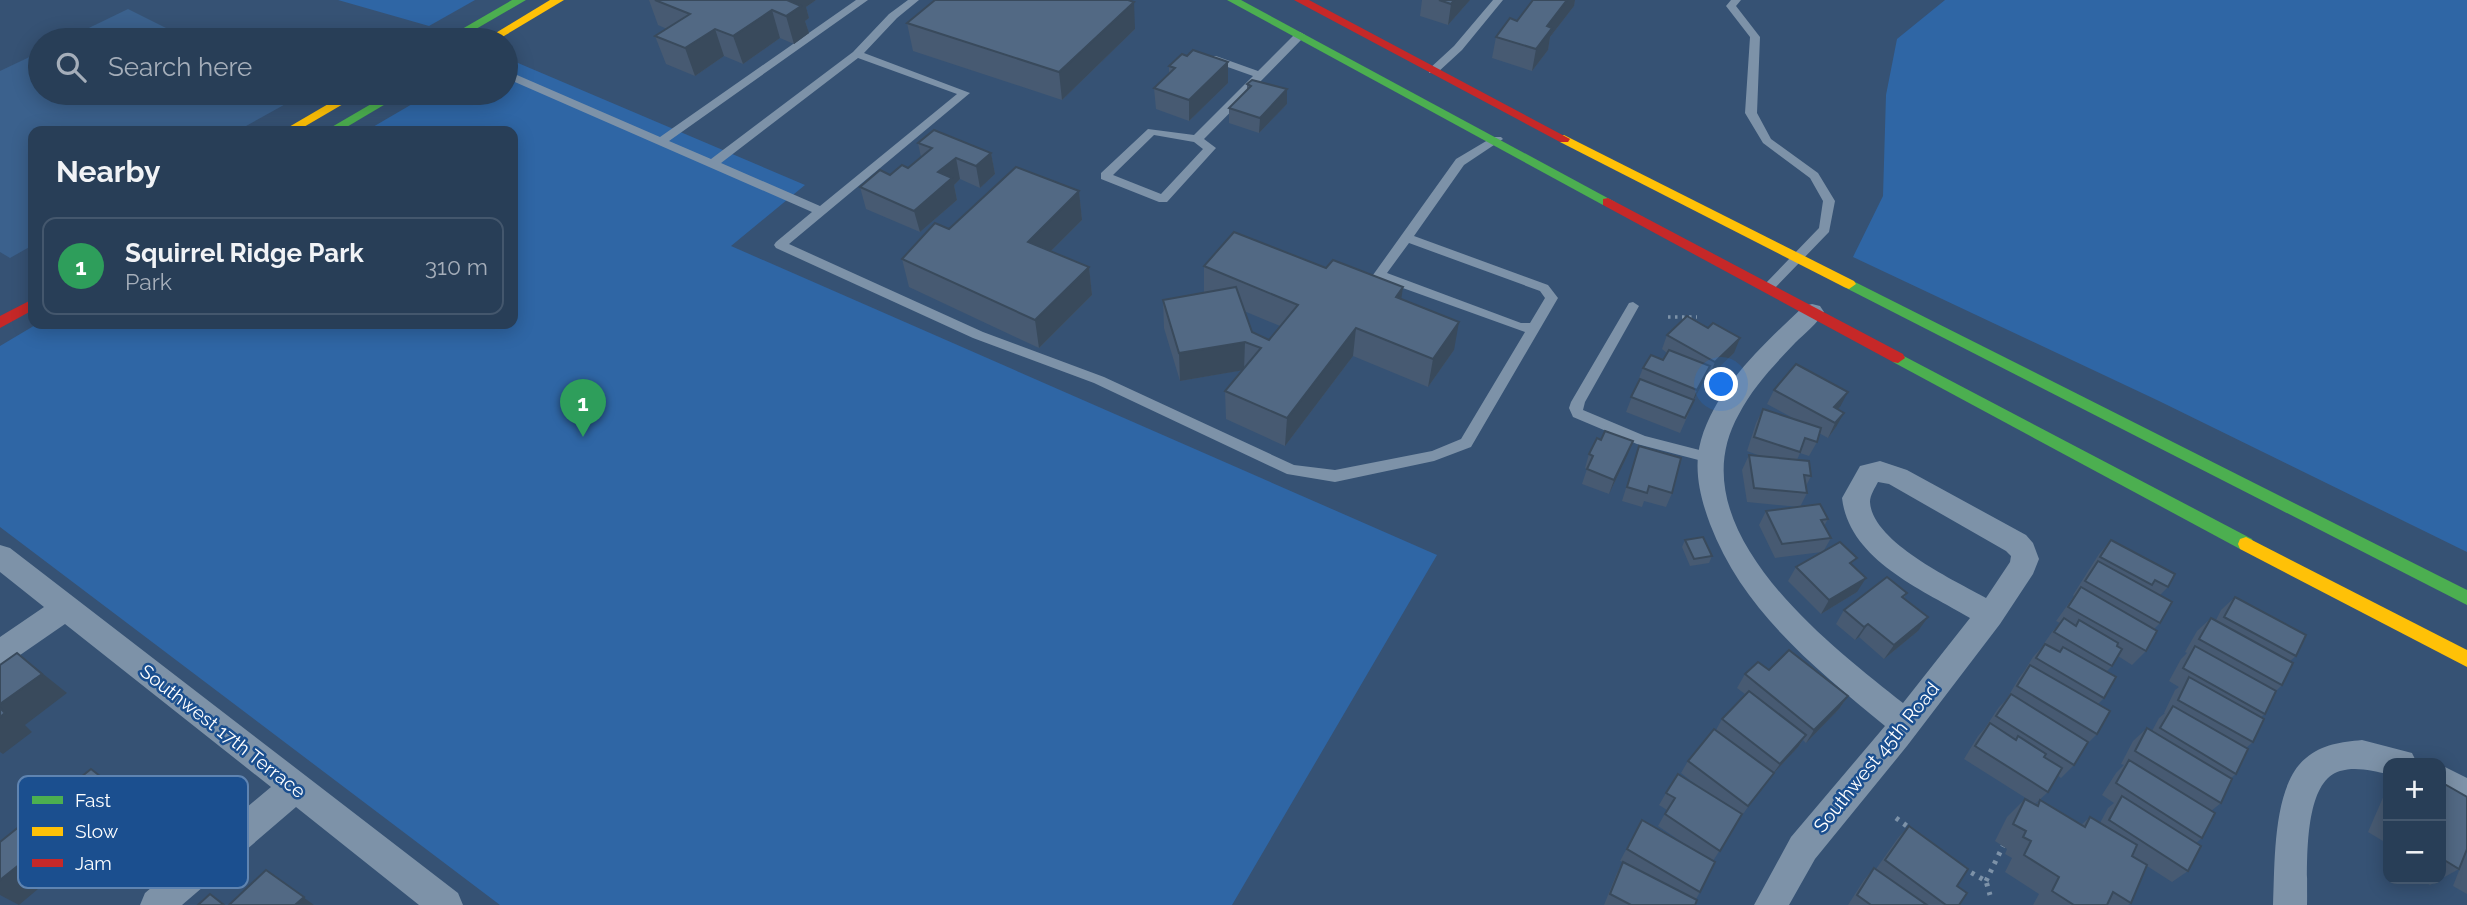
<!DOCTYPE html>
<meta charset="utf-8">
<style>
:root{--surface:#283e57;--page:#30455d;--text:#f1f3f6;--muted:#a5aeba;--line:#44576d;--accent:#ea580c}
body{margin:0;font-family:Raleway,sans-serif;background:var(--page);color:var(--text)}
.controls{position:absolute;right:21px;bottom:21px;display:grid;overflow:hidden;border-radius:14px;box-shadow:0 4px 18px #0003}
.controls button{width:63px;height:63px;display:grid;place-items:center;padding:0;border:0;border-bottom:2px solid var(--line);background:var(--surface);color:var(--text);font:35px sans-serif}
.you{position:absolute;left:1722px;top:385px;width:24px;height:24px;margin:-18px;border:5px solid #fff;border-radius:50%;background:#1a73e8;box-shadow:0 0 0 10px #1a73e833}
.badge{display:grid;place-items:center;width:46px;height:46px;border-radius:50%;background:var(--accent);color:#fff;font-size:23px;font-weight:700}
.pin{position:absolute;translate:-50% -58px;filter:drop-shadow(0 2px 4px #0008)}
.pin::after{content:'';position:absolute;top:37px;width:24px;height:21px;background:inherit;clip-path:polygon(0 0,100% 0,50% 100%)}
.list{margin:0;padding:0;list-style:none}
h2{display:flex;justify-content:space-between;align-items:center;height:91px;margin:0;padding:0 28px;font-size:30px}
h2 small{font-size:23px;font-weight:400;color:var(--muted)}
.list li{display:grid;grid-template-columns:46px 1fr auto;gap:21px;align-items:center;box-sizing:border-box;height:98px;margin:0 14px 14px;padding:0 14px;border:2px solid var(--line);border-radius:14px}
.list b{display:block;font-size:26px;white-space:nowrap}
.list p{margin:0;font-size:23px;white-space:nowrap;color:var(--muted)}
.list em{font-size:23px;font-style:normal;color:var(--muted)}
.icon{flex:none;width:38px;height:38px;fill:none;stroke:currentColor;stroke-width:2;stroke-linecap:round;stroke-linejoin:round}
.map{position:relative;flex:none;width:2467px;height:905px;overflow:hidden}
.search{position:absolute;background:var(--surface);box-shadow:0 4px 18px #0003;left:28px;top:28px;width:490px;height:77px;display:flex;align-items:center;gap:18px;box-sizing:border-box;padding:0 24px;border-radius:38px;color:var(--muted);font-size:26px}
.panel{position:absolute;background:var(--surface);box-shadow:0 4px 18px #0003;left:28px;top:126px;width:490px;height:203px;border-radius:14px}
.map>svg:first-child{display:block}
.green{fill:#2f66a5}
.water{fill:#3b618d}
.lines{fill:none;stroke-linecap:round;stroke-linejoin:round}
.path-far1{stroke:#7d92a8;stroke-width:3.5;stroke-dasharray:2.5 4.5;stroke-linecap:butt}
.path{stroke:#7d92a8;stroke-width:5;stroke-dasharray:3.5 6;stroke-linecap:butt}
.lane{fill:#7d92a8;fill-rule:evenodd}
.street{fill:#7d92a8;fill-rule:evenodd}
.fast{fill:#4caf50;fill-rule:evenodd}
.slow{fill:#ffc107;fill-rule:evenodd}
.jam{fill:#c62828;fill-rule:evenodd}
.wall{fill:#475a72;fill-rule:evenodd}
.shaded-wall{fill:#394a5c}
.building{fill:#526984;stroke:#394a5c;stroke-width:2}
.labels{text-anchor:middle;stroke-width:5;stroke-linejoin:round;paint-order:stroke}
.street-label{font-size:19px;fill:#fff;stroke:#1b4f8f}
.key{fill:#1b4f8f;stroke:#5f84b1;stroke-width:2}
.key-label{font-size:19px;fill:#fff}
</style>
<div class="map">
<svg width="2467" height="905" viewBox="0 0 2467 905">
<rect width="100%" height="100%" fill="#365274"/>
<g class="green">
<path d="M338 0H475L429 26Z"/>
<path d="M1945 0H2467V552L2159 401 1853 257 1883 196 1886 95 1897 39Z"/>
<path d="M506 58 805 185 731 246 1437 555 1232 905H500L0 527V346L37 324H513V131H366L431 93H506Z"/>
</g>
<g class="water">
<path d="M128 9 190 40H64Z"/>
<path d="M40 52V93H294L300 96 237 131H33V245L10 258 0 252V71Z"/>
</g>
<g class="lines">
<path class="path-far1" d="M1668 317H1697"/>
<g class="path">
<path d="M1896 818 1911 829"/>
<path d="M1963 868 1986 881 1990 895"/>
<path d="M1986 881 2003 846"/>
</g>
<g class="lane">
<path d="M856 0H868L669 141 711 159 853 52 889 14 908 0H919L897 18 864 53 970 93 789 244 983 332 1104 377 1294 465 1335 470 1432 451 1461 439 1525 332 1375 278 1373 275 1456 159 1493 137H1501L1503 139 1464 165 1414 236 1548 285 1558 298 1471 447 1434 461 1335 482 1287 474 1094 383 973 338 776 248 774 245 776 242 812 212 506 78V71L510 72 660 137ZM858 58 957 94 820 206 721 163ZM1409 243 1540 291 1545 298 1530 323H1521L1387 273Z"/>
<path d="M1493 0H1503L1462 50 1437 73H1429V69L1454 46Z"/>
<path d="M1731 0H1741L1736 6 1760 37 1757 113 1771 139 1818 173 1835 201 1829 232 1772 291H1764L1762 288 1764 285 1819 228 1823 201 1810 178 1763 143 1745 113 1750 37 1726 6Z"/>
<path d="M1300 32 1305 35 1304 37 1204 139 1216 148 1167 202H1159L1101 179V173L1148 129 1194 135 1253 76 1208 60V56H1216L1258 71 1296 33ZM1154 135 1194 142 1203 149 1161 194 1113 175Z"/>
<path d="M1633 302 1639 306 1585 402 1583 410 1645 436 1715 454 1717 458 1715 462 1710 463 1637 444 1573 417 1569 408 1571 402 1629 303Z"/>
</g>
<g class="street">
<path d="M1812 304 1820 306 1824 312C1817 324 1805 333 1795 343 1774 365 1753 387 1739 414 1675 527 1827 643 1903 703L1970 618C1923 590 1849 560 1842 498L1860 466 1880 461 1907 470 2026 535 2033 543 2039 559 2033 574 2000 624 1907 746 1815 859 1789 905H1754L1791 837 1885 726C1815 668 1743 611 1710 524 1700 497 1693 468 1701 440 1717 386 1764 344 1804 306ZM1878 482 1889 484 2006 551 2011 556 2010 562 1986 598C1954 580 1872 542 1870 502 1870 495 1875 488 1878 482Z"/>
<path d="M0 545 10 548 458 893 463 905H419L296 807 182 905H140L145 893 271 787 65 624 10 662 0 666V637L44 607 0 572Z"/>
<path d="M2362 740 2412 753 2417 763H2388V774C2373 771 2356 766 2340 771 2301 782 2308 872 2307 905H2273C2275 865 2272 785 2306 758 2323 744 2341 742 2362 740Z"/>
<path d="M2441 765 2467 778V809L2441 796Z"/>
</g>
<g class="fast">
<path d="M512 0H526L457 40H443Z"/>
<path d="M1227 0H1241L1615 202 1613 205H1603Z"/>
<path d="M390 93H404L340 131H332L330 128Z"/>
<path d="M1849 279 2467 590V605L1844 287 1842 284 1844 281Z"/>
<path d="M1898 353 2252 539 2254 544 2252 549 2246 551 2240 549 1893 362 1891 358Z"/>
</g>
<g class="slow">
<path d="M550 0H564L504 36 500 37 494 34Z"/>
<path d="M347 93H362L297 131H282Z"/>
<path d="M1564 135 1854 281 1856 284 1849 289 1844 287 1560 142V136Z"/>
<path d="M2246 537 2467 650V667L2240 549 2238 544 2240 539Z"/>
</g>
<g class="jam">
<path d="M1294 0H1309L1570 139 1568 142H1560Z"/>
<path d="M1608 198 1903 354 1905 358 1898 363 1893 362 1603 205V199Z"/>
<path d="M33 299V310L0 328V316Z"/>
</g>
</g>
<g class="wall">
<path d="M649 0H816L806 7 809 18 805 21 809 33 794 44 780 38 743 64 724 56 695 76 666 64 655 36 667 29 658 25Z"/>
<path d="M1422 0H1470L1448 25 1420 16Z"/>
<path d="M1533 0H1575L1574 6 1550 37 1548 50 1532 71 1492 58 1496 37 1517 21Z"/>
<path d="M907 23 1135 29 1062 100 913 51Z"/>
<path d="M1187 56 1228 62V83L1189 121 1156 109 1154 88 1169 73V66Z"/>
<path d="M1247 84 1287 104 1259 133 1229 123V108L1247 90Z"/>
<path d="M918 143 991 153 995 174 980 188 960 179 954 185 957 200 920 232 866 209 860 187 908 168 921 157Z"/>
<path d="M1079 191 1082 220 1051 251 1089 267 1092 295 1039 348 909 287 902 259 949 229Z"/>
<path d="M1204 266 1401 299 1454 350 1428 387 1353 356 1285 446 1226 419 1225 391 1243 370 1180 381 1164 328 1163 300 1204 293ZM1244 311 1280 326 1269 340 1252 332Z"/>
<path d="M1667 335 1734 353 1709 377 1706 376 1694 400 1688 415 1680 433 1626 412 1643 368 1663 360 1667 353 1662 349Z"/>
<path d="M1774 390 1840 407 1838 409 1836 427 1828 438 1819 433 1817 442 1809 456 1800 453 1797 460 1811 476 1806 486 1807 493 1800 507 1828 519 1824 526 1831 538 1823 552 1853 566 1857 592 1821 614 1788 581 1796 567 1822 552 1775 558 1759 525 1766 511 1799 507 1747 502 1742 470 1749 455 1763 457 1747 451 1756 423 1763 409 1793 418 1767 404Z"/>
<path d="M1601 440 1633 441 1627 456 1609 494 1582 484 1587 469 1585 468 1589 454Z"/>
<path d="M1639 446 1672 493 1666 507 1644 501 1642 507 1622 501Z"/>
<path d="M1685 540 1712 556 1709 563 1690 566 1682 547Z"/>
<path d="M2111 540 2168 587 2160 595V623L2154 629 2146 651 2132 665 2118 656 2112 666 2106 672 2104 698 2098 704 2097 734 2088 743 2074 765 2061 778 2057 775 2048 792 2035 804 1964 759 1978 736 1985 728 1999 707 2006 700 2019 678 2025 670 2033 657 2043 646V645L2052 632 2060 623 2056 621 2074 596 2073 595 2099 554Z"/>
<path d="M1907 593 1904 598 1918 631 1884 659 1859 637 1855 640 1836 624 1844 610Z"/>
<path d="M2235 597 2296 656 2290 661 2282 685 2276 691 2265 714 2261 717 2253 742 2246 748 2236 774 2231 778 2221 803 2211 811 2202 838 2196 843 2188 871 2172 882 2147 866 2131 903 2128 905H2033L2039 894 2005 872 2012 858 2005 854 2007 849 1995 841 2007 817 2025 799 2035 805 2040 800 2081 825 2090 817 2100 823 2108 808 2114 803 2102 795 2116 773 2124 765 2121 764 2133 741 2147 728 2152 731 2159 718 2165 713H2164L2175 690 2179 687 2169 681 2181 659 2187 653 2185 652 2197 631 2211 618 2216 620 2221 610Z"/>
<path d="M1769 670 1848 696 1839 709 1806 743 1803 740 1798 747 1772 775 1740 818 1713 861 1700 892 1696 899 1695 905H1604L1617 873 1623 862 1620 861 1642 820 1695 851 1658 826 1667 810 1659 805 1666 793 1696 785 1681 773 1688 761 1716 730 1722 719 1745 694 1737 688 1745 674Z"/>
<path d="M2441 782 2459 869 2430 885 2419 879H2441Z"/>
<path d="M2388 786V844L2368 832Z"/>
<path d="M1909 826 1957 886 1959 905H1848L1864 880 1874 868 1876 869 1898 838Z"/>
<path d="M2467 850V894L2453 886Z"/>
</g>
<g class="shaded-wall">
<path d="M787 0H816L806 7 809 18 805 21 809 33 794 44 786 16Z"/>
<path d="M1454 0H1470L1448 25 1451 4Z"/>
<path d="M1567 0H1575L1574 6 1550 37 1548 50 1532 71 1536 49 1547 26Z"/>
<path d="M1134 2 1135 29 1062 100 1059 72Z"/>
<path d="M772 10 780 38 743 64 733 36Z"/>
<path d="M715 29 724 56 695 76 685 48Z"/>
<path d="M1228 62V83L1189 121V100Z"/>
<path d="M1287 89V104L1259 133 1260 118Z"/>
<path d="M991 153 995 174 980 188 976 166Z"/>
<path d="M956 158 960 179 954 185 957 200 920 232 914 211 938 172Z"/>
<path d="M1079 191 1082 220 1032 270 1028 242Z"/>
<path d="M1089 267 1092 295 1039 348 1035 320Z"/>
<path d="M1403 287 1399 315 1396 297Z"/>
<path d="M1459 322 1454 350 1428 387 1433 359Z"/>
<path d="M1356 328 1353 356 1285 446 1287 418Z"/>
<path d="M1740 338 1734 353 1709 377 1715 362Z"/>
<path d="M1245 342 1244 370 1180 381 1179 353Z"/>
<path d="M1710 366 1704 381 1691 405 1697 390Z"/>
<path d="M1848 392 1840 407 1829 420 1834 407Z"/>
<path d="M1844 413 1836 427 1828 438 1835 423Z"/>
<path d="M1633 441 1627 456 1609 494 1614 480Z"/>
<path d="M1866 578 1857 592 1821 614 1829 600Z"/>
<path d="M1928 617 1918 631 1884 659 1894 645Z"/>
<path d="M1868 624 1859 637 1855 640 1864 627Z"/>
<path d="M17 653 67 693 25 725 32 732 3 754 0 752V704Z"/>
<path d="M1848 696 1839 709 1806 743 1814 730Z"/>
<path d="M1806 735 1798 747 1772 775 1740 818 1780 764Z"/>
<path d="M91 769 116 787 149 813 126 832 120 828 62 876 57 873 19 905 0 895V880L30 856Z"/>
<path d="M266 870 314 905H295Z"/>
</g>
<g class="building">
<path d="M655 0H787L801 6 786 16 772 10 733 36 715 29 685 48 655 36 690 14Z"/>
<path d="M935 0H1128L1134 2 1059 72 907 23Z"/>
<path d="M1439 0H1454L1451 4Z"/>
<path d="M1533 0H1567L1547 26 1552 28 1536 49 1496 37 1510 18 1517 21Z"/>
<path d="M1193 50 1228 62 1189 100 1154 88 1175 68 1169 66 1182 54 1187 56Z"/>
<path d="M1252 80 1287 89 1260 118 1229 108 1251 86 1247 84Z"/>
<path d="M934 130 991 153 976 166 956 158 938 172 952 178 914 211 860 187 880 170 890 175 902 165 908 168 932 148 918 143Z"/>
<path d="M1016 167 1079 191 1028 242 1089 267 1035 320 902 259 935 223 949 229Z"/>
<path d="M1234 232 1326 268 1333 260 1403 287 1396 297 1459 322 1433 359 1356 328 1287 418 1225 391 1261 348 1245 342 1179 353 1163 300 1236 287 1252 332 1269 340 1298 305 1204 266Z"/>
<path d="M1687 316 1708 328 1713 323 1740 338 1715 362 1667 335Z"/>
<path d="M1669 350 1710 366 1697 390 1643 368 1651 355 1663 360Z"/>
<path d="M1796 364 1848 392 1834 407 1844 413 1835 423 1774 390Z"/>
<path d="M1640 379 1694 400 1685 418 1631 397Z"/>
<path d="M1763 409 1821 428 1817 442 1805 438 1800 452 1754 437Z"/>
<path d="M1605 431 1633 441 1614 480 1587 469 1593 456 1589 454 1597 438 1601 440Z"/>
<path d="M1639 446 1681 458 1672 493 1649 486 1647 493 1627 487Z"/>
<path d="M1749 455 1809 461 1811 476 1804 475 1807 493 1754 488Z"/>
<path d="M1820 504 1828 519 1821 520 1831 538 1782 544 1766 511Z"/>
<path d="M1703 537 1712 556 1694 559 1685 540Z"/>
<path d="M2111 540 2175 574 2168 587 2155 580 2152 585 2100 557Z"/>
<path d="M1840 542 1857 558 1850 563 1866 578 1829 600 1796 567Z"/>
<path d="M2098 561 2172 602 2160 623 2085 581Z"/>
<path d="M1887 577 1907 593 1902 597 1928 617 1894 645 1868 624 1864 627 1844 610Z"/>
<path d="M2081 587 2157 631 2146 651 2068 607Z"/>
<path d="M2235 597 2306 635 2296 656 2224 617Z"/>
<path d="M2064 618 2076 626 2079 620 2118 643 2117 646 2122 649 2112 666 2054 632Z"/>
<path d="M2211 618 2293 663 2282 685 2199 639Z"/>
<path d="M2045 644 2060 652 2063 647 2116 677 2104 698 2036 658Z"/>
<path d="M2195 646 2276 691 2265 714 2183 668Z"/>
<path d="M1789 650 1848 696 1814 730 1745 674 1758 662 1769 670Z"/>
<path d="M17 653 42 674 0 704V665Z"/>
<path d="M2030 665 2110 711 2097 734 2017 686Z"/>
<path d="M2189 677 2264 719 2253 742 2178 700Z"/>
<path d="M1749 691 1806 735 1780 764 1722 719Z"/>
<path d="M2011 694 2088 742 2074 765 1996 716Z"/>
<path d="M2173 706 2248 749 2236 774 2160 728Z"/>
<path d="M0 708 5 713 0 717Z"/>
<path d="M1990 723 2016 740 2018 736 2046 754 2044 757 2062 768 2048 792 1975 746Z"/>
<path d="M2147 728 2232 779 2221 803 2135 751Z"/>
<path d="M1714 729 1774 773 1748 806 1688 761Z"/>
<path d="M2129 760 2215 813 2202 838 2116 783Z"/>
<path d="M91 769 124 795 100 814 94 810 34 860 30 856 0 880V842Z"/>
<path d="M1678 774 1742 814 1720 851 1665 814 1675 798 1666 793Z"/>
<path d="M2441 782 2467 797V849L2459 869 2441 858Z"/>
<path d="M2122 796 2201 846 2188 871 2109 820Z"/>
<path d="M2025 799 2038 806 2040 800 2085 827 2090 817 2137 845 2132 856 2147 865 2131 903 2113 892 2107 905H2074L2052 891 2059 877 2024 855 2031 841 2023 837 2026 831 2013 824Z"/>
<path d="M1642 820 1715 862 1700 892 1627 849Z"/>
<path d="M1909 826 1968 869 1957 886 1967 893 1959 905H1946L1885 860Z"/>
<path d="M1623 862 1697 900 1695 905H1631L1610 894Z"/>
<path d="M1874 868 1927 905H1871L1857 895Z"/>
<path d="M266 870 304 897 295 905H229Z"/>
<path d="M210 894 224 905H198Z"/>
</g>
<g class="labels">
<g class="street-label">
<text transform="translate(223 731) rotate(38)" y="7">Southwest 17th Terrace</text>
<text transform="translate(1876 757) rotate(-51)" y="7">Southwest 45th Road</text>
</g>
</g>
<rect x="18" y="776" width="230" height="112" rx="10" class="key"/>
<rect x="32" y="796" width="31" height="8" fill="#4caf50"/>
<rect x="32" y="827" width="31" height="9" fill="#ffc107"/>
<rect x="32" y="859" width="31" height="8" fill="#c62828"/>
<g class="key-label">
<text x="75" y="807">Fast</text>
<text x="75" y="838">Slow</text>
<text x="75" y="870">Jam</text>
</g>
</svg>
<div class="controls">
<button>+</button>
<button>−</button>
</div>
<div class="you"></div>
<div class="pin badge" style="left:583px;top:437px;background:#2e9e5b">1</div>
<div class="search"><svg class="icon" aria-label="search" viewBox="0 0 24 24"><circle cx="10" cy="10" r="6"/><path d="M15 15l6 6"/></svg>Search here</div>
<section class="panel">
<h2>Nearby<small></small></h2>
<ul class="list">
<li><span class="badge" style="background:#2e9e5b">1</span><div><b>Squirrel Ridge Park</b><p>Park</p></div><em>310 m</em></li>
</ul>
</section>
</div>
